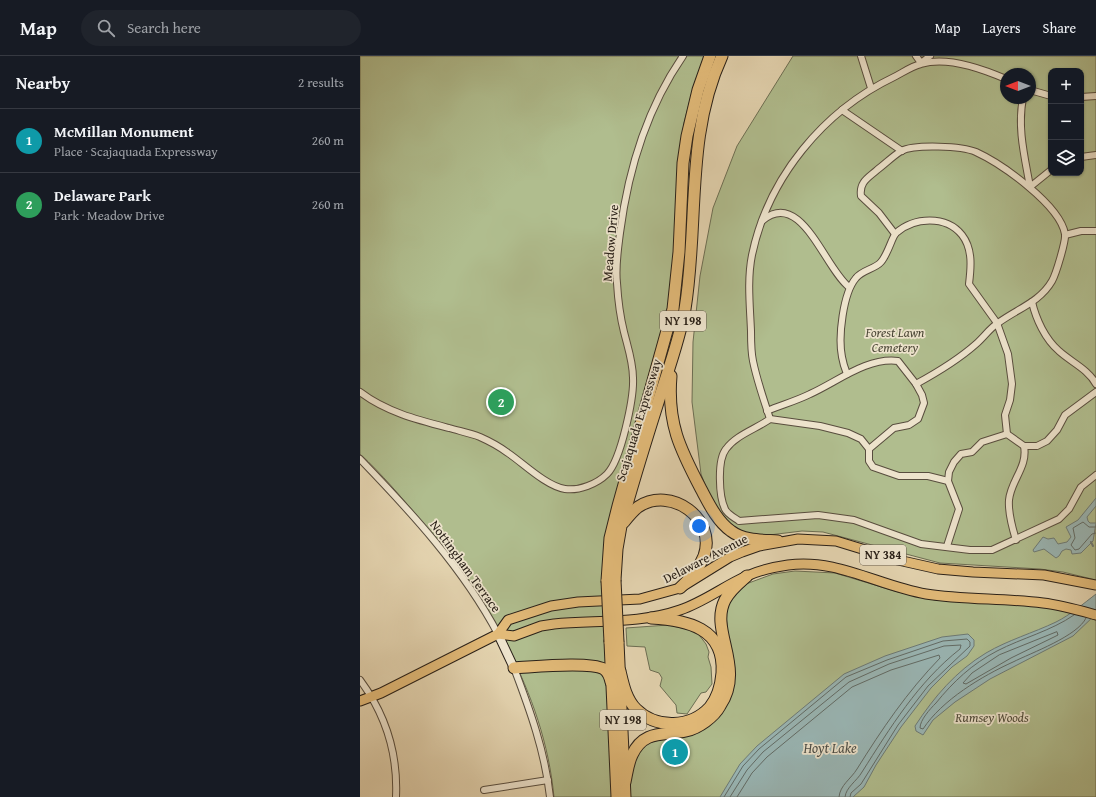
<!DOCTYPE html>
<meta charset="utf-8">
<style>
:root{--surface:#171b24;--page:#20242c;--text:#f1f3f6;--muted:#9ea1a6;--line:#363941;--accent:#b45309}
body{margin:0;font-family:"Gentium Book Plus",serif;background:var(--page);color:var(--text)}
.controls{position:absolute;right:12px;top:12px;display:grid;overflow:hidden;border-radius:8px;box-shadow:0 1px 3px #0004}
.controls button{width:36px;height:36px;display:grid;place-items:center;padding:0;border:0;border-bottom:1px solid var(--line);background:var(--surface);color:var(--text);font:20px sans-serif}
.compass{position:absolute;left:640px;top:12px;width:36px;height:36px;border-radius:50%;background:var(--surface);box-shadow:0 1px 3px #0004;rotate:270deg}
.you{position:absolute;left:339px;top:470px;width:14px;height:14px;margin:-10px;border:3px solid #fff;border-radius:50%;background:#1a73e8;box-shadow:0 0 0 6px #1a73e833}
.badge{display:grid;place-items:center;width:26px;height:26px;border-radius:50%;background:var(--accent);color:#fff;font-size:13px;font-weight:700}
.pin{position:absolute;translate:-50% -50%;border:2px solid #fff;box-shadow:0 1px 4px #0006}
.list{margin:0;padding:0;list-style:none}
h2{display:flex;justify-content:space-between;align-items:center;height:52px;margin:0;padding:0 16px;font-size:17px}
h2 small{font-size:13px;font-weight:400;color:var(--muted)}
.list li{display:grid;grid-template-columns:26px 1fr auto;gap:12px;align-items:center;box-sizing:border-box;height:64px;padding:0 16px;border-top:1px solid var(--line)}
.list b{display:block;font-size:15px;white-space:nowrap}
.list p{margin:0;font-size:13px;white-space:nowrap;color:var(--muted)}
.list em{font-size:13px;font-style:normal;color:var(--muted)}
.icon{flex:none;width:22px;height:22px;fill:none;stroke:currentColor;stroke-width:2;stroke-linecap:round;stroke-linejoin:round}
.map{position:relative;flex:none;width:736px;height:741px;overflow:hidden}
header{display:flex;align-items:center;gap:24px;box-sizing:border-box;height:56px;padding:0 20px;background:var(--surface);border-bottom:1px solid var(--line)}
header strong{font-size:19px}
nav{display:flex;gap:22px;margin-inline-start:auto;font-size:14px}
.search{width:280px;height:36px;background:var(--page);display:flex;align-items:center;gap:10px;box-sizing:border-box;padding:0 14px;border-radius:22px;color:var(--muted);font-size:15px}
main{display:flex}
aside{flex:1;background:var(--surface)}
.map>svg:first-child{display:block}
.green{fill:#b0bd8e;stroke:#6c6e53;fill-rule:evenodd}
.water{fill:#99b6b5;stroke:#6c7a76}
.lines{fill:none;stroke-linecap:round;stroke-linejoin:round}
.shore{stroke:#616b66;stroke-width:1}
.stream{stroke:#6c7a76;stroke-width:2}
.street-casing{stroke:#584d3e;stroke-width:8}
.secondary-casing{stroke:#292018;stroke-width:10}
.primary-casing{stroke:#292018;stroke-width:11}
.highway-casing{stroke:#292018;stroke-width:13}
.street{stroke:#ede3cc;stroke-width:6}
.secondary{stroke:#ede3cc;stroke-width:8}
.primary{stroke:#e2ba78;stroke-width:9}
.highway{stroke:#e2ba78;stroke-width:11}
.highway-bridge-casing{stroke:#292018;stroke-width:13;stroke-linecap:butt}
.highway-bridge{stroke:#e2ba78;stroke-width:11}
.labels{text-anchor:middle;stroke-width:3.5;stroke-linejoin:round;paint-order:stroke}
.shield{fill:#ede3cc;stroke:#645a4e;stroke-width:1}
.shield-label{font-size:12px;font-weight:bold;fill:#292018}
.street-label{font-size:13px;fill:#292018;stroke:#ede3cc}
.park-label{font-size:13px;font-style:italic;fill:#4b4736;stroke:#ede3cc}
.water-label{font-size:14px;font-style:italic;fill:#4b4d47;stroke:#ede3cc}
</style>
<header>
<strong>Map</strong>
<div class="search"><svg class="icon" aria-label="search" viewBox="0 0 24 24"><circle cx="10" cy="10" r="6"/><path d="M15 15l6 6"/></svg>Search here</div>
<nav><a>Map</a><a>Layers</a><a>Share</a></nav>
</header>
<main>
<aside>
<h2>Nearby<small>2 results</small></h2>
<ul class="list">
<li><span class="badge" style="background:#0f9aa8">1</span><div><b>McMillan Monument</b><p>Place · Scajaquada Expressway</p></div><em>260 m</em></li>
<li><span class="badge" style="background:#2e9e5b">2</span><div><b>Delaware Park</b><p>Park · Meadow Drive</p></div><em>260 m</em></li>
</ul>
</aside>
<div class="map">
<svg width="736" height="741" viewBox="0 0 736 741">
<rect width="100%" height="100%" fill="#e4d4b0"/>
<filter id="stains"><feTurbulence type="fractalNoise" baseFrequency=".005" numOctaves="4"/><feColorMatrix values="0 0 0 0 .2 0 0 0 0 .09 0 0 0 0 .02 0 0 0 .5 -.17"/></filter>
<radialGradient id="worn" r=".72"><stop offset=".6" stop-color="#630" stop-opacity="0"/><stop offset="1" stop-color="#630" stop-opacity=".3"/></radialGradient>
<g class="green">
<path d="M0 0H345L333 32 324 67 321 90 314 200 308 250 251 457 252 741H194C184 636 125 541 59 462 40 440 22 418 0 398Z"/>
<path d="M433 0H736V524L703 516 680 513 580 507 463 476 442 475 401 480 382 477 371 470 362 461 349 439 341 418 332 346 333 286 340 220 353 152 377 90ZM691 15H721V117H691ZM646 18H670V42H646Z"/>
<path d="M435 515 475 517 538 536 575 544 679 550 703 555 736 564V741H269L271 710 282 689 341 671 369 588 365 549 386 528 413 518Z"/>
<path d="M308 569 336 575 346 588 349 596 348 601 351 611 352 628 346 636 341 637 327 658 317 657 316 649 300 630 302 622 299 617 290 614 285 591 267 590 266 572Z"/>
</g>
<g class="water">
<path d="M736 442V450L727 461 728 465 730 467H736L733 485 721 497 712 498 711 494 706 493 702 495 699 500 696 502 684 493 674 496 673 494 683 481 688 483 694 482 698 488 707 486 711 481 706 471 718 464Z"/>
<path d="M736 538V558L713 580 630 623 595 646 573 664 563 679 556 675 555 670C574 641 596 615 626 597 648 584 673 577 696 566 710 559 723 548 736 538Z"/>
<path d="M608 578 614 584V590L607 600 592 611 571 632 541 671 516 709 504 731 493 741H360L380 708 397 690 484 618 525 600 582 581Z"/>
</g>
<g class="lines">
<g class="shore">
<path d="M736 471H729L723 466 713 472 715 482 711 489 715 494 719 493 732 478 736 477"/>
<path d="M714 559C691 575 662 582 637 595 612 608 593 626 576 647 570 653 560 664 560 672L563 673C582 644 622 620 653 606 671 597 718 580 726 562"/>
<path d="M697 576 698 579 694 581 651 602 606 628 603 627 612 617 639 599Z"/>
<path d="M364 741 383 710 399 693 486 621 527 604 583 585 607 583 610 586V590L568 630 538 669 501 728 491 737 490 741"/>
<path d="M370 741 387 714 403 696 489 626 529 608 584 590 601 589 600 593C558 626 530 672 502 716 497 725 486 731 485 741"/>
<path d="M377 741 392 717 407 701 492 631 531 614 579 599 580 602C547 636 522 673 497 713 491 723 480 729 479 741"/>
</g>
<path class="stream" d="M731 486 733 490"/>
<g class="street-casing">
<g id="street">
<path d="M501 0 511 32"/>
<path d="M556 0 561 7 570 0"/>
<path d="M646 23C623 13 586 0 561 8 552 10 542 17 534 21 463 55 408 122 392 199 387 224 390 250 391 275 391 285 391 296 393 305 397 325 404 344 410 363 396 373 376 379 366 393 357 404 359 441 365 453 367 458 375 462 379 465L458 459 494 464 561 488 610 494H632L699 463 709 453 721 431 736 419"/>
<path d="M670 34 691 40"/>
<path d="M721 41 736 40"/>
<path d="M663 42C657 72 665 102 670 131"/>
<path d="M482 54 542 95"/>
<path d="M721 101 736 99"/>
<path d="M670 131 691 114"/>
<path d="M402 165C441 131 465 213 489 231"/>
<path d="M535 178 519 157 501 140C499 126 508 122 517 114 525 108 533 100 541 95 555 88 602 90 616 96 642 108 700 149 705 178 706 185 696 218 692 225 680 246 657 253 638 267 630 272 624 281 616 288 598 304 578 316 556 328"/>
<path d="M705 179 721 175H736"/>
<path d="M672 246C676 263 685 283 699 295 711 306 728 313 736 328"/>
<path d="M487 318C485 313 483 307 482 301 478 281 483 237 496 222 502 214 515 213 521 206 528 198 532 181 536 177 554 161 586 159 602 179 613 193 611 212 609 228L637 267 648 298 652 328 650 344 645 359 647 378"/>
<path d="M0 336C26 356 58 364 89 372 99 375 110 377 120 381 129 385 140 391 148 397 163 407 186 430 205 433 219 435 237 428 247 418 261 404 274 342 273 322 273 306 268 292 264 276 260 260 258 244 257 227 255 211 258 193 260 177 268 115 287 52 323 0"/>
<path d="M407 355C421 349 436 345 450 338 477 326 507 301 538 305L556 328 562 339 564 347 558 363 549 369 534 372 509 393"/>
<path d="M410 363 460 370 488 377 501 383 509 393V405L513 411 539 420H568L588 425"/>
<path d="M664 390H677L687 385 697 374 705 359 736 336"/>
<path d="M0 403C51 456 103 512 138 578"/>
<path d="M587 490 599 453 588 425 589 416 594 406 601 398 612 396 622 386 647 378 664 390C668 411 651 424 649 444 648 457 652 471 656 484"/>
<path d="M154 612C170 654 185 696 190 741"/>
<path d="M0 624C26 659 38 697 36 741"/>
<path d="M124 734 188 724"/>
</g>
</g>
<g class="secondary-casing">
<path id="secondary" d="M138 578 154 612"/>
</g>
<g class="primary-casing">
<g id="primary">
<path d="M138 578 154 580 181 570 194 568C236 564 280 568 320 554 344 546 364 530 387 520 400 514 414 511 428 509 476 502 519 530 566 538 604 544 644 542 683 547 701 549 718 554 736 559"/>
<path d="M0 645 21 637 138 578 148 564 191 550 218 546 280 543 320 532 370 501 382 496 399 490 438 483 476 485 538 504 578 513 613 516 684 519 736 529"/>
</g>
</g>
<g class="highway-casing">
<g id="highway">
<path d="M311 320C307 367 320 393 341 433 349 448 357 465 371 475 384 485 403 484 418 485"/>
<path d="M264 466C268 461 273 455 278 451 311 429 357 463 344 500 339 513 330 523 320 532"/>
<path d="M255 524 257 493 261 470C273 425 287 381 301 337 310 309 320 281 325 253 339 168 325 80 362 0"/>
<path d="M247 525 250 482 258 450 313 253 319 196 323 107 327 80 338 34 350 0"/>
<path d="M250 586 257 741"/>
<path d="M258 586 265 741"/>
<path d="M154 612C174 611 228 605 244 613 248 616 250 621 251 626"/>
<path d="M260 615C263 628 266 643 276 653 296 673 331 672 350 651 358 641 361 629 362 617 365 572 327 564 291 562"/>
<path d="M265 726C267 717 268 707 272 699 284 673 304 680 326 675 339 672 354 661 360 650 386 611 349 575 365 544 370 534 379 527 387 520"/>
</g>
</g>
<use href="#street" class="street"/>
<use href="#secondary" class="secondary"/>
<use href="#primary" class="primary"/>
<use href="#highway" class="highway"/>
<g class="highway-bridge-casing">
<g id="highway-bridge">
<path d="M255 524 258 586"/>
<path d="M247 525 250 586"/>
</g>
</g>
<use href="#highway-bridge" class="highway-bridge"/>
</g>
<g class="labels">
<g class="shield">
<rect x="300" y="255" width="46" height="20" rx="3"/>
<rect x="500" y="489" width="46" height="20" rx="3"/>
<rect x="240" y="654" width="46" height="20" rx="3"/>
</g>
<g class="shield-label">
<text x="323" y="269">NY 198</text>
<text x="523" y="503">NY 384</text>
<text x="263" y="668">NY 198</text>
</g>
<g class="street-label">
<text transform="translate(250 187) rotate(-85)" y="5">Meadow Drive</text>
<text transform="translate(278 364) rotate(-73)" y="5">Scajaquada Expressway</text>
<text transform="translate(345 502) rotate(-27)" y="5">Delaware Avenue</text>
<text transform="translate(106 510) rotate(54)" y="5">Nottingham Terrace</text>
</g>
<g class="park-label">
<text x="535" y="281">Forest Lawn<tspan x="535" dy="15">Cemetery</tspan></text>
<text x="632" y="666">Rumsey Woods</text>
</g>
<g class="water-label">
<text x="470" y="697">Hoyt Lake</text>
</g>
</g>
<rect width="100%" height="100%" filter="url(#stains)"/>
<rect width="100%" height="100%" fill="url(#worn)"/>
</svg>
<div class="controls">
<button>+</button>
<button>−</button>
<button><svg class="icon" aria-label="layers" viewBox="0 0 24 24"><path d="M12 4l9 5-9 5-9-5zM3 14l9 5 9-5"/></svg></button>
</div>
<svg class="compass" viewBox="-18 -18 36 36"><path d="M0-13l5 13h-10z" fill="#e53935"/><path d="M0 13l5-13h-10z" fill="#9ea1a6"/></svg>
<div class="you"></div>
<div class="pin badge" style="left:315px;top:696px;background:#0f9aa8">1</div>
<div class="pin badge" style="left:141px;top:346px;background:#2e9e5b">2</div>
</div>
</main>
